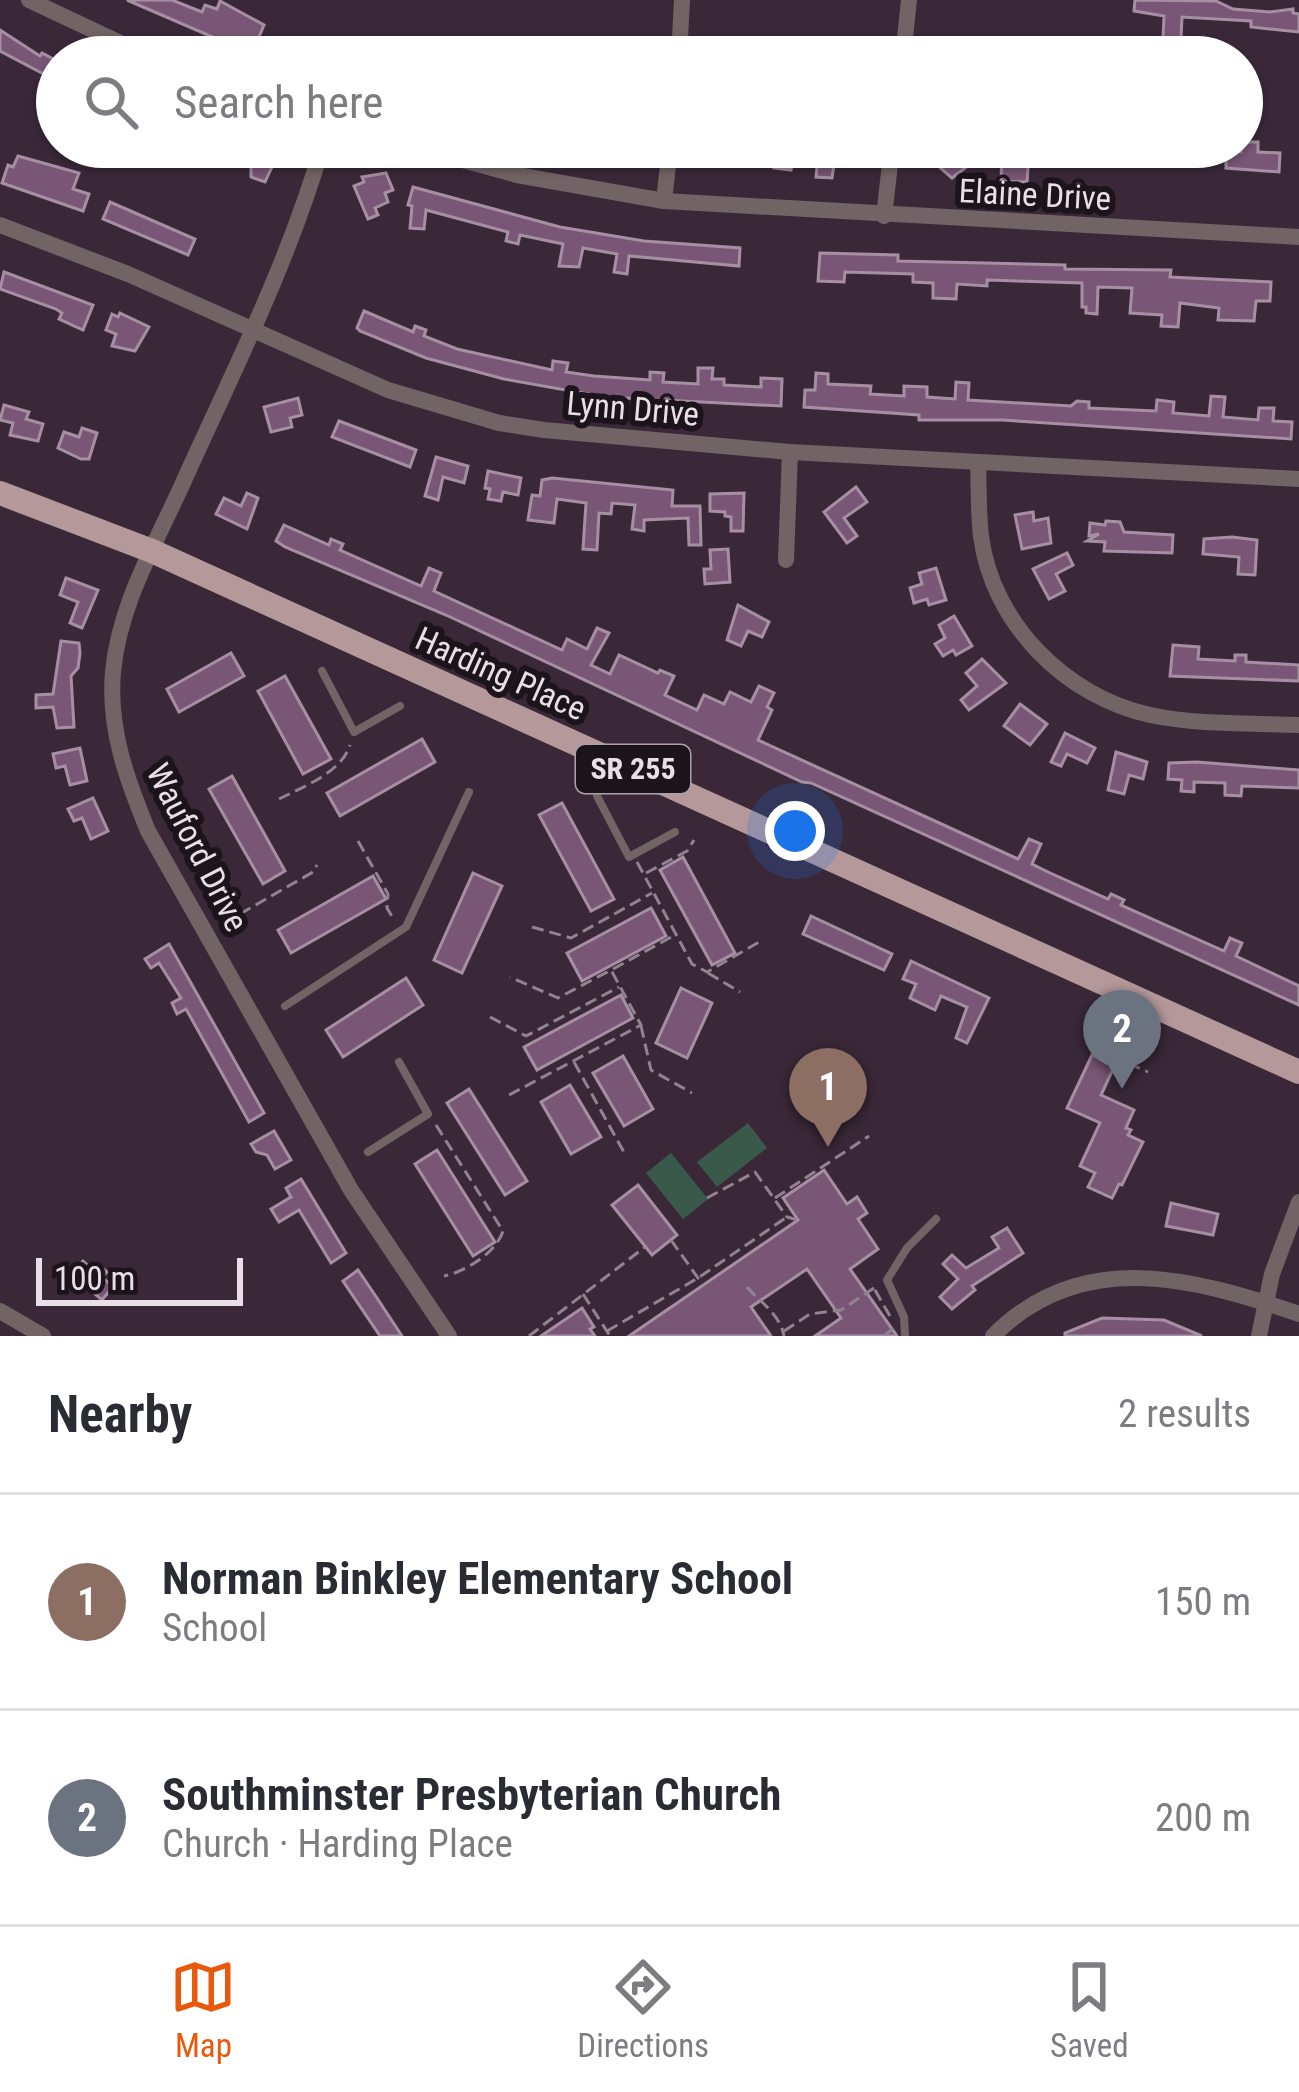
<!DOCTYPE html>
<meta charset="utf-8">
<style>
:root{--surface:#fff;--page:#f2f2f3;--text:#2b2b33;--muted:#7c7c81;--line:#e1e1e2;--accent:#ea580c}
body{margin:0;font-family:"Roboto Condensed",sans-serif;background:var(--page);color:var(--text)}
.scale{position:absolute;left:36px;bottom:30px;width:207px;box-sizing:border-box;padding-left:12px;border:6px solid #eadee9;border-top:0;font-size:33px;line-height:42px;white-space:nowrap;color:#eadee9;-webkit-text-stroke:9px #1c141b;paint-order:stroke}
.you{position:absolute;left:795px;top:831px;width:42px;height:42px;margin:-30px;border:9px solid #fff;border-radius:50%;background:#1a73e8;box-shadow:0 0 0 18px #1a73e833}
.badge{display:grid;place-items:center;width:78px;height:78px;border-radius:50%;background:var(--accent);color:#fff;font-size:39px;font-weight:700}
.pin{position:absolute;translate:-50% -99px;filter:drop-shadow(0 3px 6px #0008)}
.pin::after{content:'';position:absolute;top:63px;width:42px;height:36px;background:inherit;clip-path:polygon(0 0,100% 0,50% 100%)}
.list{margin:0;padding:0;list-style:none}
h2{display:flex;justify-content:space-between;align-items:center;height:156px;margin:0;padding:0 48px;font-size:51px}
h2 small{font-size:39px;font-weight:400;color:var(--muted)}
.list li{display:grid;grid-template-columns:78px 1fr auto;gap:36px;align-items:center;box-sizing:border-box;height:216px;padding:0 48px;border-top:3px solid var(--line)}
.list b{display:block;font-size:45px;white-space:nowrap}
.list p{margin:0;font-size:39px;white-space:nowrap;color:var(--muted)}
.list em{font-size:39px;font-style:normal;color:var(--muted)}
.icon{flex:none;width:66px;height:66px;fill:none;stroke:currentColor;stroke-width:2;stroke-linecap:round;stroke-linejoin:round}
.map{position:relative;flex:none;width:1299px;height:1336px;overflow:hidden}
.search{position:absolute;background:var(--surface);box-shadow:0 3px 9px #0004;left:36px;right:36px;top:36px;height:132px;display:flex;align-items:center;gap:30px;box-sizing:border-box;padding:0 42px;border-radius:66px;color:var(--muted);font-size:45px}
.sheet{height:588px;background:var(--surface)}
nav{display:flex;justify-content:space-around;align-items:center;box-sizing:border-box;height:168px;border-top:3px solid var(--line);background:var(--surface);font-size:33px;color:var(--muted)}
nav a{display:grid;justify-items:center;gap:6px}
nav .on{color:var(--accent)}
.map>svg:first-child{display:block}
.green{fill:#39594a}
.building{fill:#795676;stroke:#a68fa3;stroke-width:3}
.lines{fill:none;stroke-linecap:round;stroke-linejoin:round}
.path{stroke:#928391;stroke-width:3;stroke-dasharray:12 6;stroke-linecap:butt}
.lane{stroke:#726465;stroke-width:8}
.street{stroke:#726465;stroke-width:16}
.primary{stroke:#b4989a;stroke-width:24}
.labels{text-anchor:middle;stroke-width:12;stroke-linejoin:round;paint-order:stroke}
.shield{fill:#1c141b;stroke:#aca1ab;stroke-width:3}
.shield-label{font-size:30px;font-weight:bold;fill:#eadee9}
.street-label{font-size:33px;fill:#eadee9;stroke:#1c141b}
</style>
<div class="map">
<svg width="1299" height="1336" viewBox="0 0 1299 1336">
<rect width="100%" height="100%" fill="#3a2839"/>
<g class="green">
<path d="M748 1123 767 1148 717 1187 697 1162Z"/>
<path d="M671 1153 708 1199 683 1219 646 1173Z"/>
</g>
<g class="building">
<path d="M127 0H172L202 12 205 5 217 9 220 1 264 25 259 37 303 53V57H250L252 54Z"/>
<path d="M1135 0 1216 1 1233 9 1270 12 1293 9V13L1299 14V32L1251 27V21L1182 17 1181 39 1163 38 1164 16 1134 11Z"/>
<path d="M0 30 40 56 42 53 57 61V81L0 51Z"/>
<path d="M1242 142H1258V152L1280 153 1279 172 1226 168V151L1241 152Z"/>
<path d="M244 147 279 152 265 182 251 177V162L240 159Z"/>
<path d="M945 147H974L969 151 986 152 952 178 935 163 939 160 935 155Z"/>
<path d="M809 149 836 151 832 178 816 177 817 166 792 164 791 170 774 168 776 152 801 155 809 153Z"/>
<path d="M1002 153 1029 154 1027 182 1001 181Z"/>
<path d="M18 156 79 173 73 189 89 194 83 211 2 183 8 165 13 167Z"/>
<path d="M386 173 393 190 385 193 388 202 375 208 378 215 368 219 354 186 364 182 362 177Z"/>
<path d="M413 187 560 227 644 241 740 248 739 266 629 256 627 274 614 272 617 254 583 248 579 267 559 266 563 244 520 235 518 244 506 241 508 232 426 210 424 229 410 228 412 206 408 205Z"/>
<path d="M110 202 195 239 188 255 103 219Z"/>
<path d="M820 253 898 255V261L1065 265V269L1171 270 1170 277 1271 282 1270 301H1256L1254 321 1218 320 1219 308 1180 303 1178 327 1161 326 1162 315 1130 313 1132 288 1098 287 1097 314 1086 313V307H1082V283L987 280V286L957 284 956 299 933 298V283L913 282V274L845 272 844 282 818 281Z"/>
<path d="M4 272 93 305 83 330 59 319 62 313 56 309 0 289Z"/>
<path d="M364 311 413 332 415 326 426 330 424 336 457 349 552 370 553 361 568 363 566 372 594 376 650 380V372L664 373 663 382 698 384V368H713L712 379H724V385L761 387V378L782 379 781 406 605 397 504 379 426 358 360 331 357 328Z"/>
<path d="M120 313 149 327 135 351 112 346 116 334 106 330 112 314 118 317Z"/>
<path d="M816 373 828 374V384L871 386 870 394 904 396V386L927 387V397L955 399 956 382 969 383 968 400 1071 406 1077 401 1089 402V408L1156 411 1157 400 1174 402 1173 413 1209 416 1211 396 1225 397 1223 417 1258 420 1259 408H1274L1273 421 1292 422 1291 439 1002 420H919V415L804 407 805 390H815Z"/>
<path d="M298 398 302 415 290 418 292 427 271 432 264 407Z"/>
<path d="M4 405 29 412 26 419 43 424 38 441 10 435 13 423 0 420Z"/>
<path d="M339 421 416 450 410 467 332 437Z"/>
<path d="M82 428 97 433 89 459H81L58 448 64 432 79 437Z"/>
<path d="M436 457 468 466 464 483 443 477 438 500 425 496Z"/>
<path d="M488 471 521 478 518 495 503 492 501 501 488 499 490 489 485 488Z"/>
<path d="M552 478 673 490 672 506H700L701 545H689L688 518 644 520V531L632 529 635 505 612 503 611 514 599 513 597 550 583 549 586 503 557 499 554 523 528 520 532 495 540 496 542 480Z"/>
<path d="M856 487 867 502 844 518 857 536 847 543 824 512Z"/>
<path d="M247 493 258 498 247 529 216 514 224 498 241 506Z"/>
<path d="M744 493 743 531H731V517L725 516V512L710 511V494Z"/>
<path d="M1033 512 1034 521 1048 518 1051 543 1022 549 1015 515Z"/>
<path d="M1106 521 1120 522 1124 532 1173 535 1172 553 1104 551 1105 542 1087 541 1099 534 1089 536 1090 523 1105 525Z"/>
<path d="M284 525 329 545 331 539 343 544 340 550 421 586 429 568 441 573 434 591 562 650 567 639 587 649 597 628 609 633 591 665 610 674 619 655 658 673 660 670 674 676 665 695 697 710 704 695 724 704 730 692 751 702 759 686 774 693 767 707 772 710 758 740 1018 859 1029 839 1041 844 1032 864 1048 872 1108 899 1111 894 1124 900 1121 905 1224 951 1230 938 1242 943 1236 956 1299 986V1005L811 783 802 782 446 615 285 547 276 541Z"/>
<path d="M1232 537 1257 540 1255 575 1238 574 1239 557 1203 554 1204 539Z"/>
<path d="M728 549 730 582 705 584 704 569H711L710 550Z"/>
<path d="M1067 553 1073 565 1056 574 1065 591 1049 599 1033 569Z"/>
<path d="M936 568 946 600 929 605 927 599 914 603 910 588 922 584 919 573Z"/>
<path d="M66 578 98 590 82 628 70 623 78 602 60 595Z"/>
<path d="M738 605 769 622 762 637 748 631 741 646 727 640Z"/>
<path d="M954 616 972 646 956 655 953 650 943 656 935 644 945 638 939 625Z"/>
<path d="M61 641 79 643 80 653 78 668 71 676 74 727 57 728 53 707 36 708V695L53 694Z"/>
<path d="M1173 645 1199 647 1198 659 1235 661V655H1246V662L1299 665V681L1170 676Z"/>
<path d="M231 653 244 676 179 712 167 689Z"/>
<path d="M982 659 1006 683 969 710 961 700 977 686 966 673Z"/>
<path d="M285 676 331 759 303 774 258 691Z"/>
<path d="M1020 704 1047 724 1030 745 1004 726Z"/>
<path d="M1065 733 1095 748 1087 763 1067 754 1061 766 1051 762Z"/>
<path d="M422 739 435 762 340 816 327 793Z"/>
<path d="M80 748 87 781 70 785 65 766 56 768 53 754Z"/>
<path d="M1116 752 1147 762 1143 779 1129 775 1124 794 1108 790Z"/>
<path d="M1197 762 1299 770V788L1242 786 1241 796 1225 795V783L1194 782V792L1181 791 1182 780 1168 779 1169 763Z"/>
<path d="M232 776 285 871 263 884 209 789Z"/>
<path d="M93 798 108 831 91 839 82 818 74 821 68 809Z"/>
<path d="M562 803 614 899 591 911 539 815Z"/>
<path d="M683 857 735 953 712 965 660 870Z"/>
<path d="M473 873 502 886 462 973 434 960Z"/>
<path d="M373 876 386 899 291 953 278 930Z"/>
<path d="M651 908 666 936 582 981 567 953Z"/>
<path d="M811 916 892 954 884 970 803 934Z"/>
<path d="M169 944 264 1113 249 1122 186 1009 177 1014 172 1003 181 998 159 963 151 968 145 959Z"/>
<path d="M911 961 989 998 967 1043 956 1038 967 1007 941 996 935 1010 910 998 916 984 903 979Z"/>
<path d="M406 978 423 1005 343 1057 326 1030Z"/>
<path d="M681 988 712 1003 687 1058 656 1043Z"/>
<path d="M621 995 633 1018 537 1070 524 1047Z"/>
<path d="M1092 1055 1115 1065 1101 1095 1134 1110 1126 1128 1131 1130 1128 1135 1143 1142 1122 1185 1119 1184 1112 1198 1088 1187 1095 1173 1080 1166 1100 1123 1067 1108Z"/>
<path d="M623 1056 653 1109 624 1126 593 1073Z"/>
<path d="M570 1085 601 1137 571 1154 541 1102Z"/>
<path d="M469 1089 527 1181 505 1195 447 1103Z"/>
<path d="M274 1131 291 1160 275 1169 267 1155 256 1152 251 1144Z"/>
<path d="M437 1150 495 1242 473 1256 415 1164Z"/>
<path d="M824 1170 847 1204 857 1197 867 1213 858 1219 878 1249 850 1269 897 1336H815L841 1318 807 1269 751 1307 771 1336H629L798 1220 783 1198Z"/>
<path d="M301 1179 346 1253 331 1263 299 1210 279 1222 271 1209 291 1197 286 1188Z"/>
<path d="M638 1185 677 1235 652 1255 612 1205Z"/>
<path d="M1171 1203 1218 1214 1213 1235 1166 1226Z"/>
<path d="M1007 1228 1023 1253 972 1286 975 1290 952 1309 940 1297 958 1279 943 1264 952 1255 966 1268 999 1248 992 1237Z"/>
<path d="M83 1261 94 1271 99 1265 107 1272 102 1277 113 1287 102 1300 71 1274Z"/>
<path d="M358 1270 377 1298 402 1336H380L343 1281Z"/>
<path d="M582 1308 594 1327 590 1329 595 1336H541Z"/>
<path d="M1102 1318 1164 1320 1202 1336H1065V1333Z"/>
</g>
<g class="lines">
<g class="path">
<path d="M279 799C303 787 342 772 350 745"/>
<path d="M358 841 388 894 387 908 394 920"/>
<path d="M637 862 692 964 707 972 761 941"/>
<path d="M646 873 687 851 694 840"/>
<path d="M240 914 313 872 317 865"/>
<path d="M532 927 571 938 652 893"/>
<path d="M613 969 673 936"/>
<path d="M708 973 740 992"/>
<path d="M490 1017 526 1036 619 987"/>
<path d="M641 1026 651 1070 692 1093"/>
<path d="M1112 1055 1122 1033 1112 1028 1102 1051 1148 1072"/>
<path d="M574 1062 625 1154"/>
<path d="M509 1095 641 1025 611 970 558 998 510 977"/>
<path d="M436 1125 503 1231C497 1252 465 1272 444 1276"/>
<path d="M707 1198 755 1172 787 1217 798 1220"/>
<path d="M775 1198 869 1136"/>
<path d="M671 1240 703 1285"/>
<path d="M747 1287C760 1302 780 1314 784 1336"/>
<path d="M875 1290 891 1318"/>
<path d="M583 1294 610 1336"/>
<path d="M607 1331 698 1278 787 1217"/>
<path d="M784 1331 810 1314 841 1310 877 1286"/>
<path d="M529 1336 645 1247"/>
<path d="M884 1336 896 1326"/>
</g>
<g class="lane">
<path d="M322 671 354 732 400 706"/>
<path d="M597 796 629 857 675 832"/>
<path d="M285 1006 406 927 469 792"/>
<path d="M368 1152 428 1114 399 1062"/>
<path d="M905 1336 904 1317 887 1280 907 1248 936 1219"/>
</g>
<g class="street">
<path d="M29 0 150 57"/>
<path d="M679 57 682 0"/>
<path d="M903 57 909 0"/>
<path d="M322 147C288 264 232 374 182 485 155 545 119 605 113 672 108 729 127 780 148 831L351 1190 449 1336"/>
<path d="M415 147 517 175 664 201 1299 237"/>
<path d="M664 201 670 147"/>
<path d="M884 216 892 147"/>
<path d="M0 225 128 274 388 390 499 423 544 430 790 452 1299 479"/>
<path d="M978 462C979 486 978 512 981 536 992 623 1066 697 1150 715 1198 725 1250 723 1299 725"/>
<path d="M786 560 790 452"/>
<path d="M0 1311 43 1336"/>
<path d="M993 1336C1081 1247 1194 1278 1299 1314"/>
<path d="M1259 1336 1272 1274 1299 1202"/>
</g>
<path class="primary" d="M0 493 152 551 1299 1072"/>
</g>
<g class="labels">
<rect class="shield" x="576" y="745" width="114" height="48" rx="9"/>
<g class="shield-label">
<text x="633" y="779">SR 255</text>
</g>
<g class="street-label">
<text transform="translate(1035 194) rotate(3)" y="12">Elaine Drive</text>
<text transform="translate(633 408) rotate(5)" y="12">Lynn Drive</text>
<text transform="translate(501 673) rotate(24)" y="12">Harding Place</text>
<text transform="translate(198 847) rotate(63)" y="12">Wauford Drive</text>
</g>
</g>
</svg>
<div class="scale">100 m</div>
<div class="you"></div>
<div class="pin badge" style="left:828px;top:1147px;background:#8d6e63">1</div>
<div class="pin badge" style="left:1122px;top:1089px;background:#6b7280">2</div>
<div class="search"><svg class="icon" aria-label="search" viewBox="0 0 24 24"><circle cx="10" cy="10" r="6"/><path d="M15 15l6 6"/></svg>Search here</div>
</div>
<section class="sheet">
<h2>Nearby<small>2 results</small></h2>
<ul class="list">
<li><span class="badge" style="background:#8d6e63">1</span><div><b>Norman Binkley Elementary School</b><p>School</p></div><em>150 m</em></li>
<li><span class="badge" style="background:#6b7280">2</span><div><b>Southminster Presbyterian Church</b><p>Church · Harding Place</p></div><em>200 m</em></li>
</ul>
</section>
<nav>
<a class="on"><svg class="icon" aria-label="map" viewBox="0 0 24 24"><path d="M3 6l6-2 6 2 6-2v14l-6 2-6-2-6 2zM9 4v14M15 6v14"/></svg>Map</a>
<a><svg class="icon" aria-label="directions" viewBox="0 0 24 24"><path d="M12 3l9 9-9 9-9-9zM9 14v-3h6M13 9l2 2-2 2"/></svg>Directions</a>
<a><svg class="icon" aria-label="saved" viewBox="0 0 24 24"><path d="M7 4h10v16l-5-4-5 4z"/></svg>Saved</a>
</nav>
